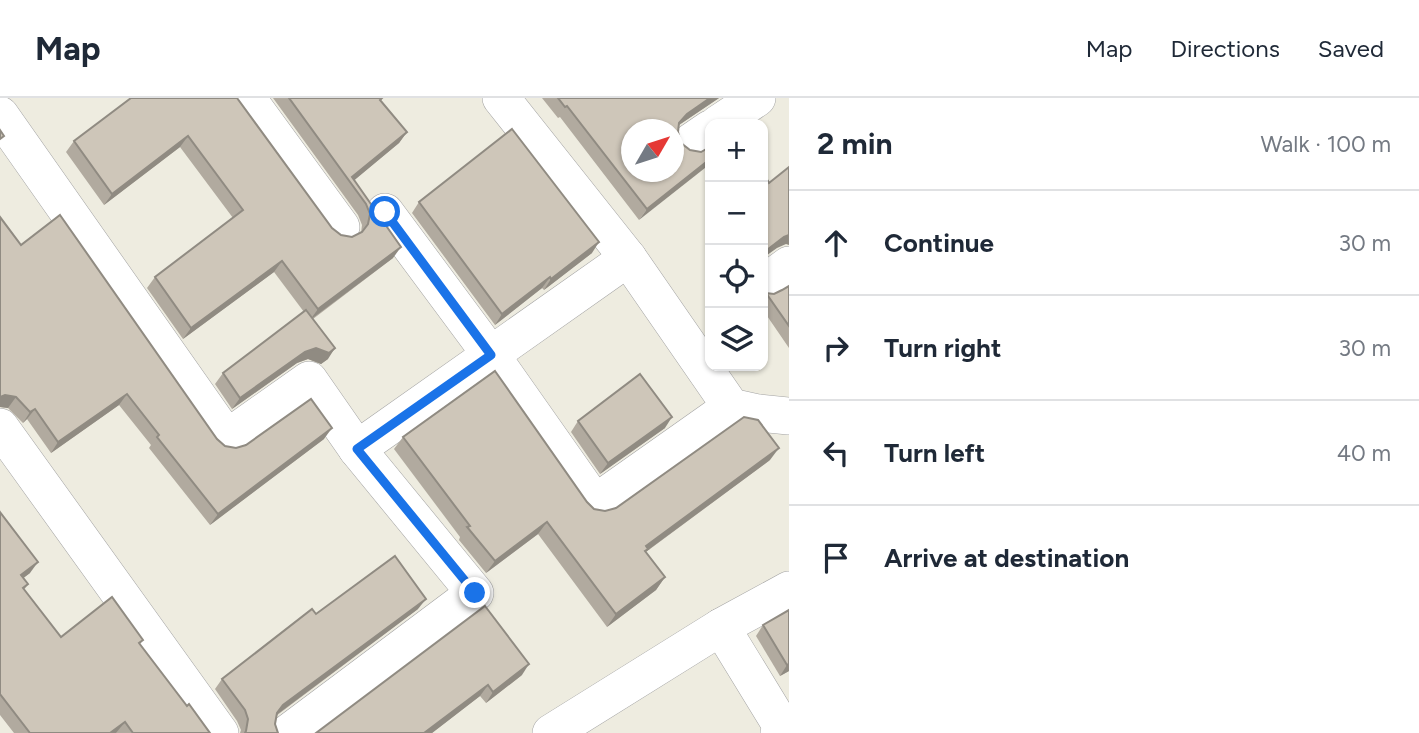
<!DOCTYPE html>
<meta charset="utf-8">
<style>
:root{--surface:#fff;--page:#f2f2f3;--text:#1f2937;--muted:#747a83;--line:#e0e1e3}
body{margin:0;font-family:Figtree,sans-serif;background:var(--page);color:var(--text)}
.controls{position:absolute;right:21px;top:21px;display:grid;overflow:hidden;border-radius:14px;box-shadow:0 2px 5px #0004}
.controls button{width:63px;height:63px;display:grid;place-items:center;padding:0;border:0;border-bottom:2px solid var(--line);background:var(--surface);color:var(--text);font:35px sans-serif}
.compass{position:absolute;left:621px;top:21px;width:63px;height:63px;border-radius:50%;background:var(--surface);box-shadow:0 2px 5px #0004;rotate:51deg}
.stop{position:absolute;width:21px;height:21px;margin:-16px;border:5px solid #1a73e8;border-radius:50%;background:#fff}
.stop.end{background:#1a73e8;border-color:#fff;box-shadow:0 2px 7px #0008}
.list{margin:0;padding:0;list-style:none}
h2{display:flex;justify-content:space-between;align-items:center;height:91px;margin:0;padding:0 28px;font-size:30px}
h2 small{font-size:23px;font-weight:400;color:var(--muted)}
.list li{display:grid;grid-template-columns:46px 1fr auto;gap:21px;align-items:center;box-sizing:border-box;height:105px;padding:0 28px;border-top:2px solid var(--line)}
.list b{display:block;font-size:26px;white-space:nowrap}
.list em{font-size:23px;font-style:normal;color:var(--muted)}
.icon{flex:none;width:38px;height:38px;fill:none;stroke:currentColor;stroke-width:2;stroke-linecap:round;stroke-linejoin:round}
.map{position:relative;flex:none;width:789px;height:635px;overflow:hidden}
header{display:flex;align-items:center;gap:42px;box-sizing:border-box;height:98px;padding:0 35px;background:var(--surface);border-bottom:2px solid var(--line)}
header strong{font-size:33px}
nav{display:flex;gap:38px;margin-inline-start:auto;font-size:24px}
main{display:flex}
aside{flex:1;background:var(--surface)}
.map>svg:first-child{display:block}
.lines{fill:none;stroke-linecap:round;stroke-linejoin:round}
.minor-casing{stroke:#a3a3a3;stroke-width:38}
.minor{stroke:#fff;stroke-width:37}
.wall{fill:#b1aa9f}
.shaded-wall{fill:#908b82}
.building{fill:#cec6b9;stroke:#908b82;stroke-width:2;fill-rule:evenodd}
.route{stroke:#1a73e8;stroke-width:9}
</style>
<header>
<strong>Map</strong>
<nav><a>Map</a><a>Directions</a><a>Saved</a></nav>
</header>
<main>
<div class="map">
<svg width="789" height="635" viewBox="0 0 789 635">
<rect width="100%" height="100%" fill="#eeece0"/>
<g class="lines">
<g class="minor-casing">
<g id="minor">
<path d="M247 0 341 129"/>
<path d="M501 0 628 160 731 309 758 315 789 318"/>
<path d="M0 17 227 340 309 282 357 351 628 160"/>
<path d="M718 26 757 0"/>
<path d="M691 44 710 31"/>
<path d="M385 114 491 257 595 405 731 309"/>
<path d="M763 186 789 167"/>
<path d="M0 329 220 635"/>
<path d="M721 529 784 632 779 635"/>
<path d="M288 635 475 495 357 351"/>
<path d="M551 635 721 529 789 492"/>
</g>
</g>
<use href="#minor" class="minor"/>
</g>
<g class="wall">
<path d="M131 0 341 137 352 139 361 135 362 127 358 117 273 0H382L381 3 407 34 399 45 354 82 393 160 313 221 328 261 321 266 308 261 297 265 232 311 215 286 223 275 304 214 274 174 183 241 147 190 155 179 233 120 180 49 104 107 66 54 74 43Z"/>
<path d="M542 0H719L679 27 678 34 681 45 690 52 639 122 560 19 558 20Z"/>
<path d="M419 104 592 155 544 192 542 190 495 227 412 115Z"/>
<path d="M0 119 21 147 225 348 236 350 324 341 210 427 149 350 151 347 119 307 51 355 27 321 23 325 8 310 0 309Z"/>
<path d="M789 188V250L763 212V200L766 195 774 196 782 192Z"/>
<path d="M578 323 665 330 600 376 571 334Z"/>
<path d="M403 339 587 404 594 411 605 413 770 362 646 454 665 479 656 492 607 529 538 436 486 475 459 442 460 439 394 351Z"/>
<path d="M0 414 30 475 23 480 28 486 24 492 61 539 143 542 140 546 187 608 210 635H14L0 617Z"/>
<path d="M418 511 276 618 275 626 278 635H240L241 632 237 623 215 591 222 581 316 516Z"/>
<path d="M789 512V573L780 578 756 538 763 527Z"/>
<path d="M522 577 486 605 480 598 432 635H316Z"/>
</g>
<g class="shaded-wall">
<path d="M710 0H719L679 27 674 34 687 16Z"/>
<path d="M407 34 399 45 351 85 352 79Z"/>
<path d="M188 38 180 49 104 107 112 96Z"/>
<path d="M710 61V66L639 122 647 111Z"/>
<path d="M789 137V147L786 146 777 150 763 160V155L784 139Z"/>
<path d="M599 144 592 155 544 192 551 181Z"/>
<path d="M401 149 393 160 310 222 318 211Z"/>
<path d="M282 163 274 174 183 241 191 230Z"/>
<path d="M550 179 542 190 495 227 502 216Z"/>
<path d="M316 250H335L328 261 321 266 308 261 297 265 232 311 240 300 305 254Z"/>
<path d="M127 296 119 307 51 355 58 344Z"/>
<path d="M5 297 16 299 8 310 0 309V299Z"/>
<path d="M35 311 27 321 23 325 30 314Z"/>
<path d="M672 319 665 330 600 376 608 365Z"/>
<path d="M332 330 324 341 210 427 218 416Z"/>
<path d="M779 350 770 362 644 455 646 448Z"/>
<path d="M547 424 538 436 486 475 495 463Z"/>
<path d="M38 464 30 475 13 488 21 477Z"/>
<path d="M665 479 656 492 607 529 616 516Z"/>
<path d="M426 501 418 511 275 618 283 607Z"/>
<path d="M529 566 522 577 486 605 493 594Z"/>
<path d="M789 566V573L780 578 787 567Z"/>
<path d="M488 587 480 598 432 635H424Z"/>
<path d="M125 624 116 635H110Z"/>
</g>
<g class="building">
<path d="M131 0H237L332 130 341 137 352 139 362 134 368 126 370 116 366 106 289 0H382L380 2 407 34 352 79 401 149 318 211 282 163 191 230 155 179 243 112 188 38 112 96 74 43Z"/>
<path d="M558 0H710L687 16 679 25 678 34 681 45 690 52 701 54 710 49V61L647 111 567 8 565 9ZM632 32H674V74H632Z"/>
<path d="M512 31 599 144 551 181 550 179 502 216 419 104Z"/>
<path d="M0 32 4 38 0 41Z"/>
<path d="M789 69V137L784 139 763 155V87L768 83 769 85Z"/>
<path d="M60 117 217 341 225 348 236 350 246 347 311 301 332 330 218 416 157 339 159 337 127 296 58 344 35 311 30 314 16 299 5 297 0 299V119L21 147Z"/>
<path d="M789 188V228L766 195 774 196 782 192Z"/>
<path d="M306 212 335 250 329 255 316 250 305 254 240 300 223 275Z"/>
<path d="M495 273 587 404 594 411 605 413 616 410 744 319 758 322 779 350 646 448 648 451 645 453 665 479 616 516 547 424 495 463 467 429 470 428 403 339Z"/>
<path d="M640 276 672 319 608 365 578 323Z"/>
<path d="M0 414 38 464 21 477 28 486 23 490 61 539 112 499 143 542 139 545 187 608 189 606 210 635H133L125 624 110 635H30L0 596Z"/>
<path d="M395 458 426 501 283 607 277 615 275 626 278 635H245L246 633 248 621 245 612 222 581 312 511 316 516Z"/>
<path d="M485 508 529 566 493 594 488 587 424 635H316Z"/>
<path d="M789 512V566L787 567 763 527Z"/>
</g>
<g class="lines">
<path class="route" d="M385 114 491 257 357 351 475 495"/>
</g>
</svg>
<div class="controls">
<button>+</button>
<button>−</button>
<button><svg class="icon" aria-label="locate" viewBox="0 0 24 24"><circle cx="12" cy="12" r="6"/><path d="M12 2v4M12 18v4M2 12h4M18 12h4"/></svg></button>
<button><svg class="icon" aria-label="layers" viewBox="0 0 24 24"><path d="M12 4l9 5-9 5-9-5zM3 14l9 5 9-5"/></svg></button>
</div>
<svg class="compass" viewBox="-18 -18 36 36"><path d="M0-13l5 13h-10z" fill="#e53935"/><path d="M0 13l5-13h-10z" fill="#747a83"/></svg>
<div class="stop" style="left:385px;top:114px"></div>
<div class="stop end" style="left:475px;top:495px"></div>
</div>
<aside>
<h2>2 min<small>Walk · 100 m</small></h2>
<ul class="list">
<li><svg class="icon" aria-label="ahead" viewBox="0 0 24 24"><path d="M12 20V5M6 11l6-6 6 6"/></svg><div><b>Continue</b></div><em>30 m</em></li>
<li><svg class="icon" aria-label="right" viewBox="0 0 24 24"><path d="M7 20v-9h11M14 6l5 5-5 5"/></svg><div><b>Turn right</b></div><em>30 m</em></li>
<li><svg class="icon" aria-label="left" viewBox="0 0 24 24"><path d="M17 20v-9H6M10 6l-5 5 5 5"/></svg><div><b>Turn left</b></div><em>40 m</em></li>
<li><svg class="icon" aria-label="arrive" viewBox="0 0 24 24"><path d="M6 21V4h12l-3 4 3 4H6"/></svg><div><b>Arrive at destination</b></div></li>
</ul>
</aside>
</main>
